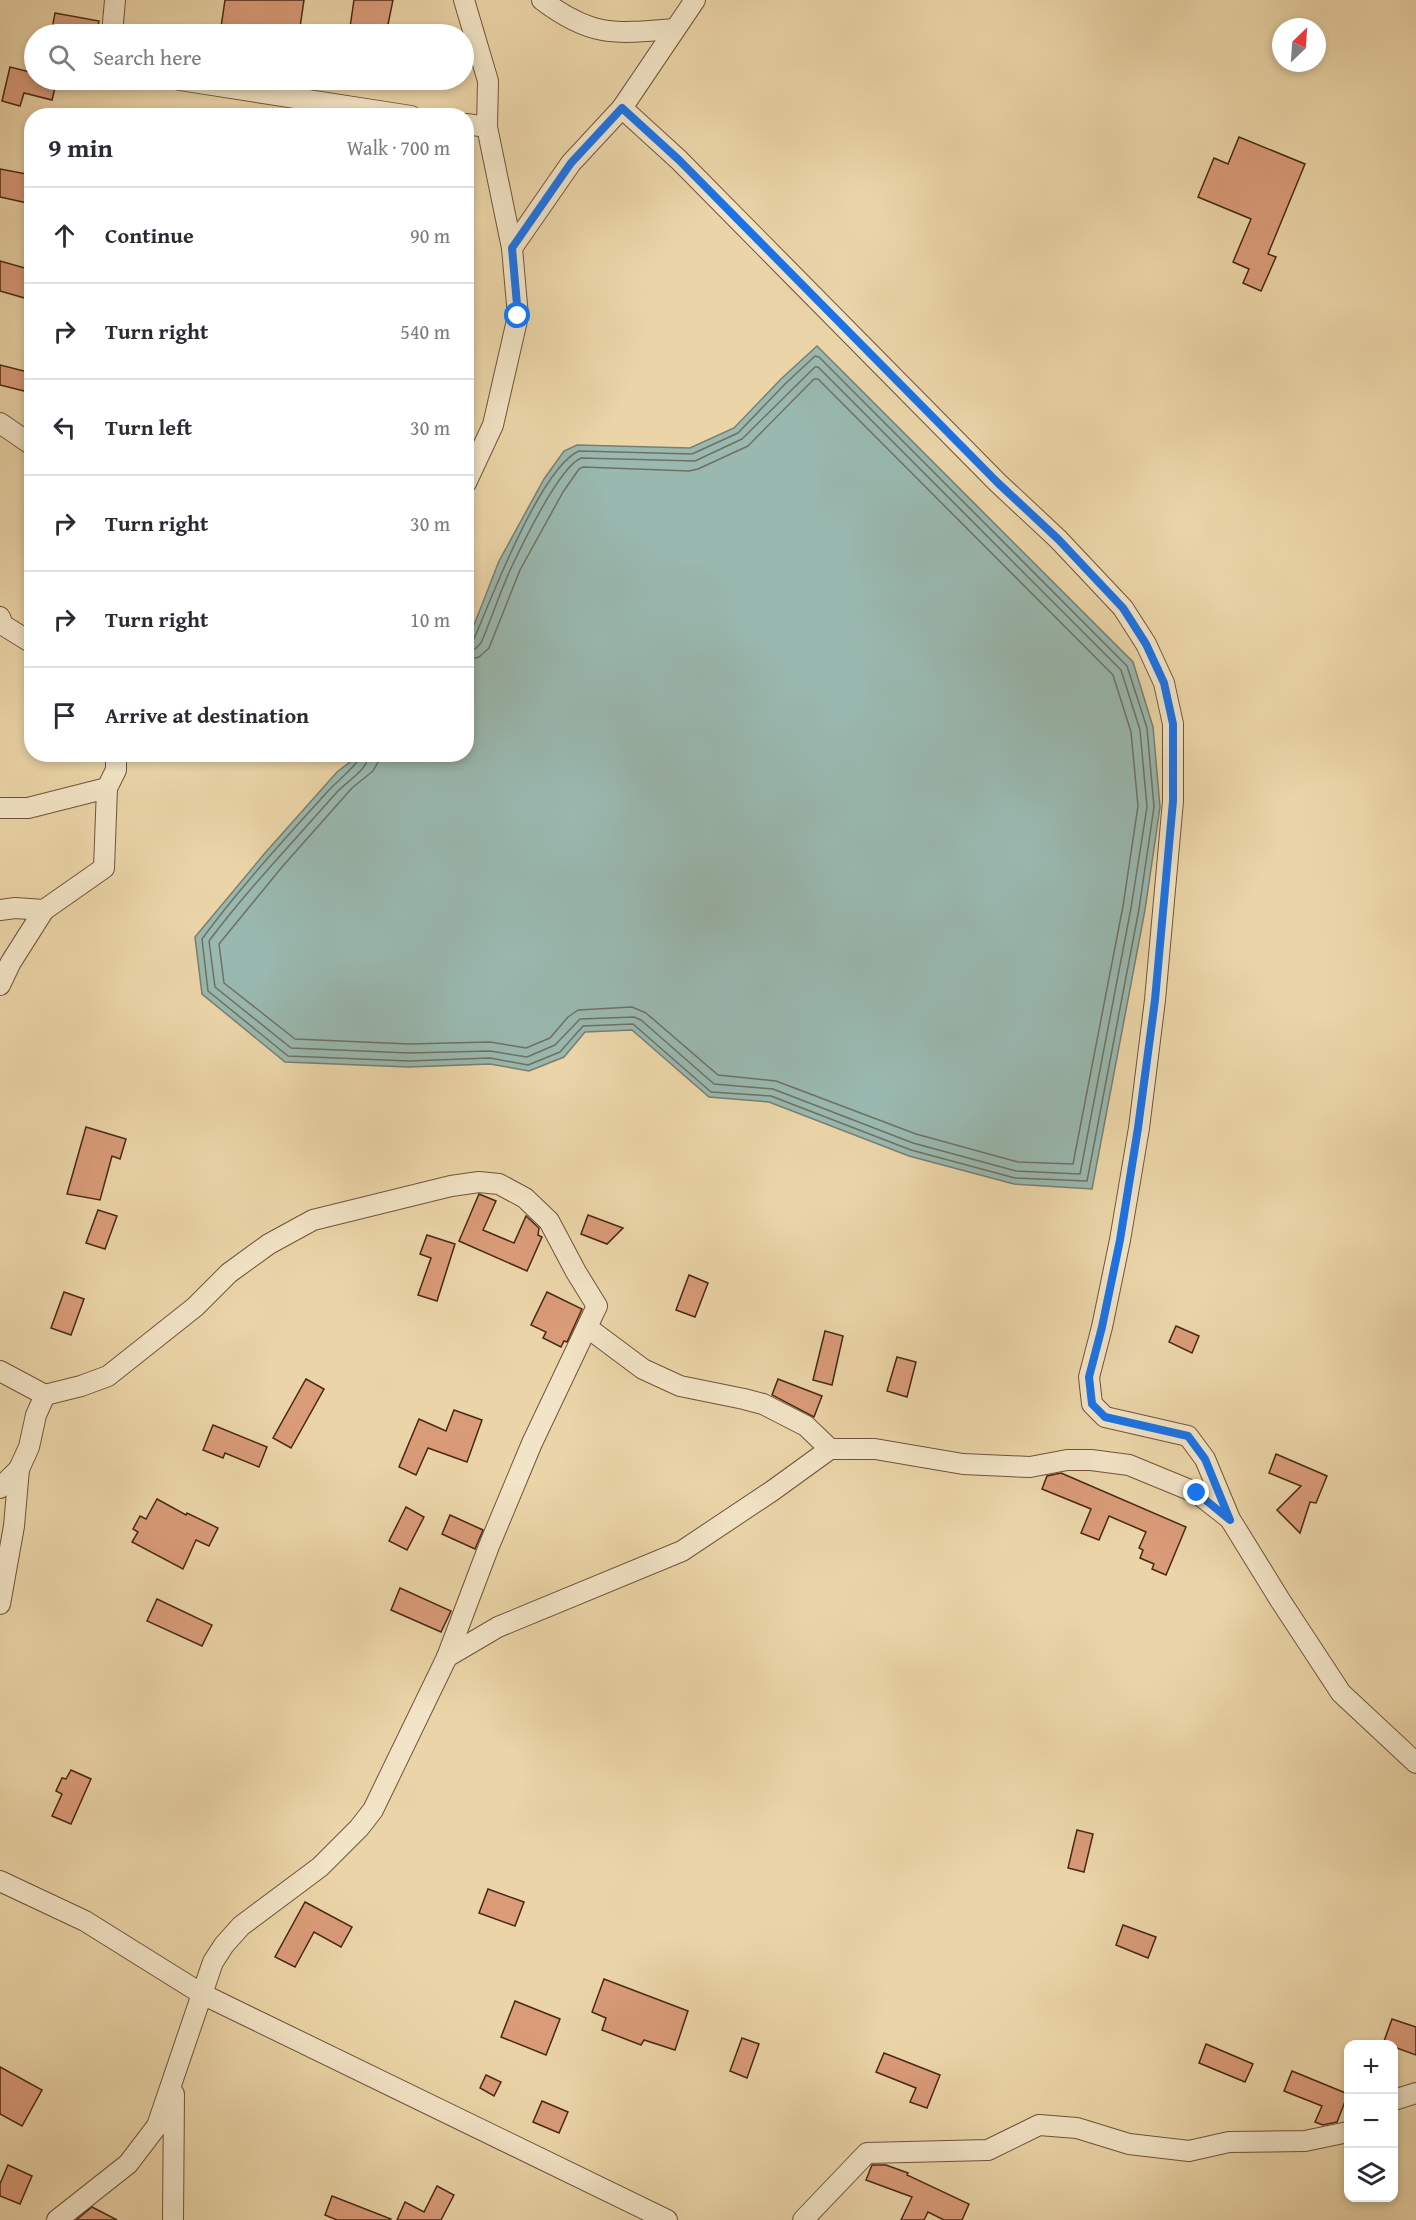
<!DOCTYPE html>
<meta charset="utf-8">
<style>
:root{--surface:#fff;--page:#f2f2f3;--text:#2b2b33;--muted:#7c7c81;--line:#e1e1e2}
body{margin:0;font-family:"Gentium Book Plus",serif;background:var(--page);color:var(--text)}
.controls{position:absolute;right:18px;bottom:18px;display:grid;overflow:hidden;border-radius:12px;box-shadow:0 3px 9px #0003}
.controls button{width:54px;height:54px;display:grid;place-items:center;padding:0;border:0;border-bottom:2px solid var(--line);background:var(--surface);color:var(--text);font:30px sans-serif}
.compass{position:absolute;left:1272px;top:18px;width:54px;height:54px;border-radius:50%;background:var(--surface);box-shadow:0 3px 9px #0003;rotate:25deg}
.stop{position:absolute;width:18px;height:18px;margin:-14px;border:4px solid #1a73e8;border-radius:50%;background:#fff}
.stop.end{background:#1a73e8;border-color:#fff;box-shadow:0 2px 6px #0008}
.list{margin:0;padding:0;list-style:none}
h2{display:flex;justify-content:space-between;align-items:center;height:78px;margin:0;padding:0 24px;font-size:26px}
h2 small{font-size:20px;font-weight:400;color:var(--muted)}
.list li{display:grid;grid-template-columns:39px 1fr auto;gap:18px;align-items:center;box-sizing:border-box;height:96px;padding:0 24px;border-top:2px solid var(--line)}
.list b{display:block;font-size:22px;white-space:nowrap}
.list em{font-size:20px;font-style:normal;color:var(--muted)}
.icon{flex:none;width:33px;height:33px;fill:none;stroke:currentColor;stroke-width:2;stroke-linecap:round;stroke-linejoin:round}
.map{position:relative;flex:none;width:1416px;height:2220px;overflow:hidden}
.search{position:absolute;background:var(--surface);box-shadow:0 3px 9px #0003;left:24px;top:24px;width:450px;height:66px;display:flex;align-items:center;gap:15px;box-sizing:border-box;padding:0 21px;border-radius:33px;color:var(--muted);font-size:22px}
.panel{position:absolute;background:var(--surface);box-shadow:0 3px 9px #0003;left:24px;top:108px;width:450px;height:654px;border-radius:24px}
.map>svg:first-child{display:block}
.water{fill:#99b8af;stroke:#797e71;stroke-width:1.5}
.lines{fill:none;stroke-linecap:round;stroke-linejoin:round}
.shore{stroke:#707062;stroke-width:1.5}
.building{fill:#da9b79;stroke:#482815;stroke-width:1.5}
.street-casing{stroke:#71533a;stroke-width:22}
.street{stroke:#f2e4c6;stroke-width:20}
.route{stroke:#1a73e8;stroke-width:8}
</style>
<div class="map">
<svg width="1416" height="2220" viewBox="0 0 1416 2220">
<rect width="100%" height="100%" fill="#ebd5a8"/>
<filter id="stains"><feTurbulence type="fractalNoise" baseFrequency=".00333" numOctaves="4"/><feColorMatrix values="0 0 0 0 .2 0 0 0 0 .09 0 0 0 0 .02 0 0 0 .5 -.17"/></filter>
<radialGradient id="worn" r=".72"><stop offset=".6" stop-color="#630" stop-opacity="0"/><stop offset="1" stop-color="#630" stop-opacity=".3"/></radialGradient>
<path class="water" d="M817 346 1133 662 1153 727 1160 807 1145 910 1092 1189 1014 1184 909 1156 769 1102 709 1097 632 1030 585 1032 564 1057 529 1071 490 1064 409 1067 285 1062 202 994 195 937 265 853 337 772 359 755 466 754 467 643 499 561 544 479 564 451 577 445 690 448 734 428 781 379Z"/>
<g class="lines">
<g class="shore">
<path d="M362 754C361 762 335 783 328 791 285 839 240 887 202 939L208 991 288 1056 409 1061 490 1058 528 1065 560 1052 583 1026 633 1024 711 1092 771 1096 911 1150 1015 1178 1087 1181 1139 909 1154 807 1147 728 1127 666 819 357 815 356 785 384 738 433 692 454 579 451C541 467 491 599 474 639L466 643"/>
<path d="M369 754C368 770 347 781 337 792 294 841 248 889 209 941L215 987 291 1048 409 1053 490 1051 527 1057 555 1045 580 1019 634 1017 641 1020 714 1084 773 1089 913 1143 1016 1171 1080 1174 1131 908 1147 807 1140 730 1121 670 818 367H815L742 439 695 461 581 458C560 467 523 543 512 566 500 591 492 618 481 643L475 649 466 651"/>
<path d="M378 754V762L373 771 352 788 282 867 219 944 224 983 295 1039 409 1044 490 1042 526 1048 550 1038 568 1017 578 1010 632 1007 646 1013 718 1075 776 1081 916 1134 1018 1162 1073 1164 1123 906 1138 806 1131 732 1113 675 818 379H814L748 446 698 469 689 471 583 467 579 469 563 492 520 570 489 648 479 657 466 660"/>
</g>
</g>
<g class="building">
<path d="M225 0H304L299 34H220Z"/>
<path d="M354 0H393L386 34H349Z"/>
<path d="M55 13 99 21 96 34H51Z"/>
<path d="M10 67 34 73V80H57L52 100 24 93 20 106 2 101Z"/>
<path d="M1239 137 1305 164 1268 254 1276 257 1261 291 1243 283 1249 269 1233 262 1251 219 1198 197 1214 158 1228 164Z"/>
<path d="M0 169 32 175V204L0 197Z"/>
<path d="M0 261 32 270V284L28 299 0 291Z"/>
<path d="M0 365 32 373V393L0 385Z"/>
<path d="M86 1127 126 1139 120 1159 112 1156 100 1200 67 1194Z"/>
<path d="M479 1194 496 1201 483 1230 514 1243 526 1216 539 1228 538 1235 542 1237 527 1271 459 1241Z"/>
<path d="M98 1210 117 1216 105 1249 86 1243Z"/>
<path d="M588 1215 623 1228 607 1244 581 1234Z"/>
<path d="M427 1235 455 1244 437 1301 418 1295 431 1258 420 1254Z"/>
<path d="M689 1275 708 1283 695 1317 676 1310Z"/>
<path d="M64 1292 84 1299 71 1335 51 1328Z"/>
<path d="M547 1292 582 1309 567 1342 564 1341 561 1347 543 1338 546 1332 531 1325Z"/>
<path d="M1176 1326 1199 1336 1192 1353 1169 1342Z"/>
<path d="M825 1331 843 1336 832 1385 813 1380Z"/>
<path d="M897 1357 916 1362 907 1397 887 1391Z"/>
<path d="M306 1379 324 1389 291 1448 273 1438Z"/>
<path d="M778 1379 822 1396 814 1417 772 1395Z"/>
<path d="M454 1410 482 1420 467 1462 428 1448 416 1475 399 1467 419 1419 446 1431Z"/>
<path d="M213 1425 267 1447 259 1467 225 1453 223 1458 203 1450Z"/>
<path d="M1276 1454 1327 1476 1316 1503 1310 1502 1300 1533 1277 1510 1301 1486 1269 1473Z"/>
<path d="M1061 1473 1186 1527 1166 1575 1152 1569 1154 1564 1140 1558 1143 1550 1139 1548 1146 1532 1109 1516 1099 1540 1081 1533 1091 1509 1042 1489 1047 1476Z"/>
<path d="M157 1499 186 1515 187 1513 218 1528 209 1546 196 1540 183 1569 132 1542 138 1532 133 1529 140 1516 146 1519Z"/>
<path d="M406 1507 424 1517 407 1550 389 1541Z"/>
<path d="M450 1515 483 1530 475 1549 442 1534Z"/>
<path d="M400 1588 451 1611 441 1632 391 1610Z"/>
<path d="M157 1599 212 1625 202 1646 147 1621Z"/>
<path d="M71 1770 91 1779 71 1824 52 1816 62 1794 56 1791 62 1778 66 1779Z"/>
<path d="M1077 1830 1093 1834 1084 1872 1068 1868Z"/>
<path d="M488 1889 524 1902 515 1926 479 1913Z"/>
<path d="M305 1902 352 1927 341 1947 314 1932 295 1967 275 1957Z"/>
<path d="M1123 1925 1156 1937 1148 1958 1116 1945Z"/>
<path d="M604 1979 688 2011 675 2050 644 2040 641 2045 602 2030 606 2018 592 2012Z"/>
<path d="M515 2001 560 2019 546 2055 501 2037Z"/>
<path d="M1392 2019 1416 2027V2055L1394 2047V2044H1383Z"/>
<path d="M742 2038 759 2044 747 2078 730 2071Z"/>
<path d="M1206 2044 1253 2064 1245 2082 1199 2063Z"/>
<path d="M884 2053 940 2075 927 2108 910 2102 916 2088 876 2072Z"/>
<path d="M0 2067 42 2090 22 2126 0 2114Z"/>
<path d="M1292 2071 1348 2094 1337 2122 1323 2125 1315 2122 1322 2106 1284 2091Z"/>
<path d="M486 2075 501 2082 494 2096 480 2088Z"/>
<path d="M542 2101 568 2112 559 2133 533 2122Z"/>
<path d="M8 2165 32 2176 20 2204 0 2196V2184Z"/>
<path d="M872 2165H886L908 2173 907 2175 969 2204 962 2220H944L928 2212 924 2220H901L912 2197 866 2180Z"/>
<path d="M437 2186 454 2195 441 2220H397L405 2202 424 2212Z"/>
<path d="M332 2196 391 2219 390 2220H337L325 2215Z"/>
<path d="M92 2207 117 2220H76Z"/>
</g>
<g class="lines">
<g class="street-casing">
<g id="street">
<path d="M464 0 488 81 487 127 512 248 518 316 493 425 466 483"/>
<path d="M542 0C591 37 614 34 673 29"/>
<path d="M695 0 622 108 679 160 998 483 1058 539 1123 608 1146 644 1164 683 1173 724V801L1155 1000 1139 1128 1120 1240 1102 1327 1089 1377 1092 1404 1105 1417 1188 1436 1205 1459 1230 1519 1280 1600 1341 1693 1416 1763"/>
<path d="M112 34 115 0"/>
<path d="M180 80 411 116"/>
<path d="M466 124 487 127"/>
<path d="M512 248 571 163 622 108"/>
<path d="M0 423 32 445"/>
<path d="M0 617 3 625 32 643"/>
<path d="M0 808H28L107 788 116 770V754"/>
<path d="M0 910 15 908 44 910 104 868 107 788"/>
<path d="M0 985 11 962 44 910"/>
<path d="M588 1328 643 1369 680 1386 744 1399 763 1404 806 1426 830 1449"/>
<path d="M0 1371 45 1395"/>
<path d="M0 1488 19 1469 29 1447 36 1415 45 1395 81 1386 108 1376 195 1307 229 1273 269 1244 313 1220 451 1186 479 1182 499 1184 525 1198 549 1221 576 1272 597 1306 532 1443 489 1546 447 1657"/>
<path d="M0 1604 14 1526 19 1469"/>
<path d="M0 1881 85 1921 202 1994 667 2220"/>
<path d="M1394 2100 1416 2093"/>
<path d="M57 2220 128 2164 157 2126 202 1994 213 1962 224 1945 241 1926 320 1867 359 1828 373 1810 447 1657 498 1627 682 1551 772 1491 830 1449H875L963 1464 1030 1467 1067 1460H1091L1129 1465 1197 1493 1229 1518"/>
<path d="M173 2220 174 2094"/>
<path d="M803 2220 867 2153 988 2150 1039 2125 1077 2128 1129 2144 1189 2151 1229 2142 1305 2141 1348 2132"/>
</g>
</g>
<use href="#street" class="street"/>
</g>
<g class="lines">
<path class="route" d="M518 316 512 248 571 163 622 108 679 160 998 483 1058 539 1123 608 1146 644 1164 683 1173 724V801L1155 1000 1138 1128 1120 1240 1102 1327 1089 1377 1092 1404 1105 1417 1188 1436 1205 1459 1230 1520 1197 1493"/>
</g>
<rect width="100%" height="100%" filter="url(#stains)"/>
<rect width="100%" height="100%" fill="url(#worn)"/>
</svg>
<div class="controls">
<button>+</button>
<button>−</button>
<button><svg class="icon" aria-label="layers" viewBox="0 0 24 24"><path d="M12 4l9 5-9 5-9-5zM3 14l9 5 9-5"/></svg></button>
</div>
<svg class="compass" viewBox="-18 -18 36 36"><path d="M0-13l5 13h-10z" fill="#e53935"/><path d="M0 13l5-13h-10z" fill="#7c7c81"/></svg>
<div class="stop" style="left:518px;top:316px"></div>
<div class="stop end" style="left:1197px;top:1493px"></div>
<div class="search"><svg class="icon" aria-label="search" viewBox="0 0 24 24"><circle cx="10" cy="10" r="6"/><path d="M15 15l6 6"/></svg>Search here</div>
<section class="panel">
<h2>9 min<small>Walk · 700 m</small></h2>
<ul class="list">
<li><svg class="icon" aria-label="ahead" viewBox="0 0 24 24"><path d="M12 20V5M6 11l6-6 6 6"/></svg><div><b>Continue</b></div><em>90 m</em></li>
<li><svg class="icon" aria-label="right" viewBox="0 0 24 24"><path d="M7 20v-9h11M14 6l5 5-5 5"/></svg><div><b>Turn right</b></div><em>540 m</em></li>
<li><svg class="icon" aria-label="left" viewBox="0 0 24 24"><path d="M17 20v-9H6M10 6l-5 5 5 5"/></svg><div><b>Turn left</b></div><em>30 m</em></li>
<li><svg class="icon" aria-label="right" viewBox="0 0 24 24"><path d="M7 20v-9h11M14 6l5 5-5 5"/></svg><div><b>Turn right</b></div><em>30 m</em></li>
<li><svg class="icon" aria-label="right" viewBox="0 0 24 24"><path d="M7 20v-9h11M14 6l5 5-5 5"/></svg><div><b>Turn right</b></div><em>10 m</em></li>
<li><svg class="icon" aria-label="arrive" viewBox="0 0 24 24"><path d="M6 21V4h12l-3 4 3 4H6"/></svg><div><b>Arrive at destination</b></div></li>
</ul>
</section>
</div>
